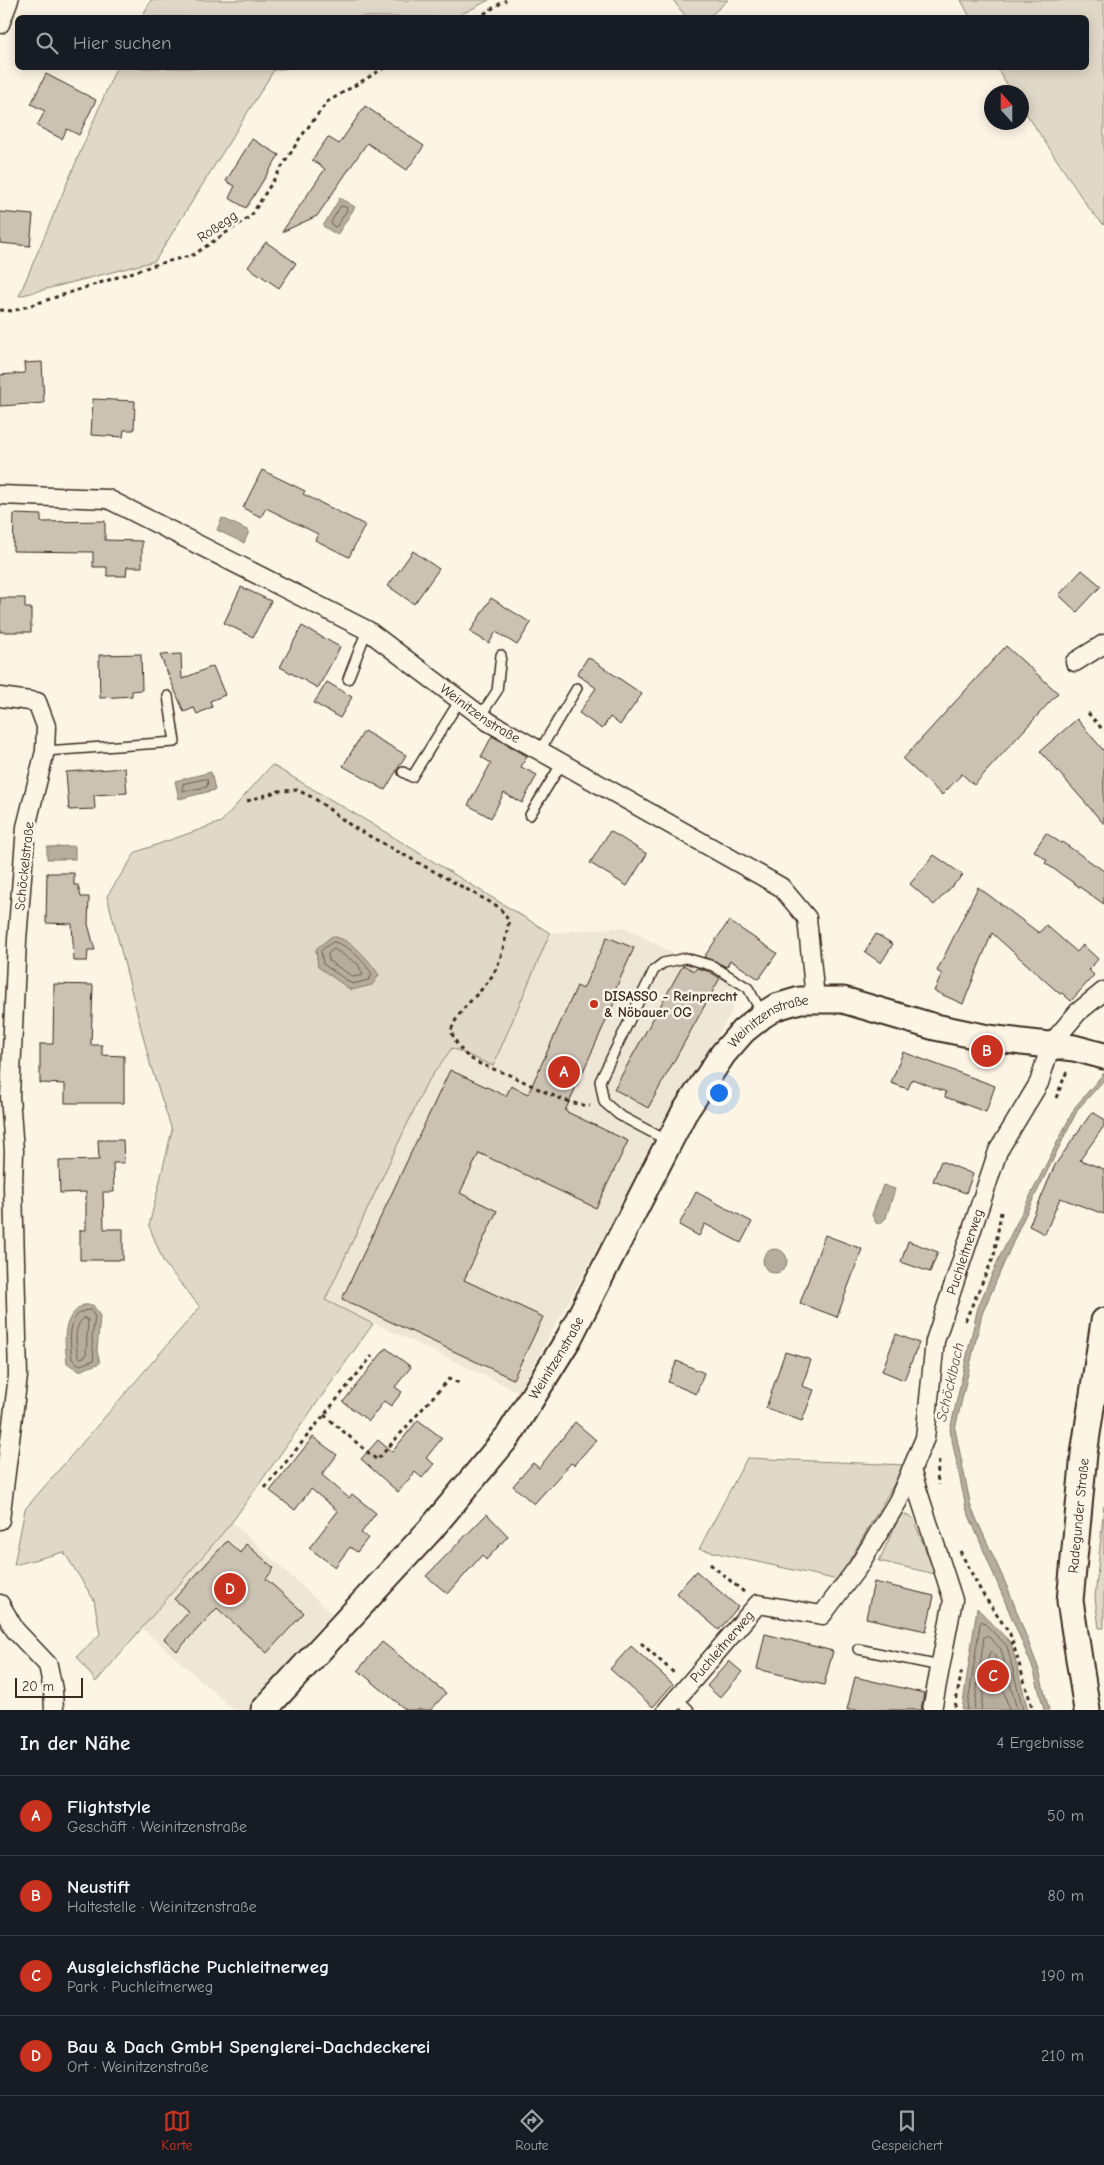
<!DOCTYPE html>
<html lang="de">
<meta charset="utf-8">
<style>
:root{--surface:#171b24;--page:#20242c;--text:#f1f3f6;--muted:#9ea1a6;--line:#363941;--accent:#c8321e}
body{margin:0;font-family:"Comic Neue",sans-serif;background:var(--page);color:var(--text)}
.compass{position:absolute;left:984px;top:85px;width:45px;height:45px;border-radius:50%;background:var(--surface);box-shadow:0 2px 12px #0003;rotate:339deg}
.scale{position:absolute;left:15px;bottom:12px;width:68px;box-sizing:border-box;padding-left:5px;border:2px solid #3b2a1e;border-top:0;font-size:14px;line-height:18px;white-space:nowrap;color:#3b2a1e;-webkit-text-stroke:4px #fcf5e5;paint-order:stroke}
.you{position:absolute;left:718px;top:1092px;width:18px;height:18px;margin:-12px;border:4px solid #fff;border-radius:50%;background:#1a73e8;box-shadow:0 0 0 8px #1a73e833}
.badge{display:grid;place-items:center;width:32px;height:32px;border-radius:50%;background:var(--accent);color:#fff;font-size:16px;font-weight:700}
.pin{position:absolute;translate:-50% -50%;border:2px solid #fff;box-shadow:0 1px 5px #0006}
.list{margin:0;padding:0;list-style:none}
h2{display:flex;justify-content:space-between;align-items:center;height:65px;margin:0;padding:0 20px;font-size:21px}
h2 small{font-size:16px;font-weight:400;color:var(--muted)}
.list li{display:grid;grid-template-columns:32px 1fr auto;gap:15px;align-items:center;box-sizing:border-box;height:80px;padding:0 20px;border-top:1px solid var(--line)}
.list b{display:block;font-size:19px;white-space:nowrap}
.list p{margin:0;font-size:16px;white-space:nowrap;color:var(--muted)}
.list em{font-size:16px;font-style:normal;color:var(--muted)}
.icon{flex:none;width:28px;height:28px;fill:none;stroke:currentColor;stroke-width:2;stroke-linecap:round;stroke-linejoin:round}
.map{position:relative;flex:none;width:1104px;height:1710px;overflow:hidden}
.search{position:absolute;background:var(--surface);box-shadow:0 2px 12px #0003;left:15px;right:15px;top:15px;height:55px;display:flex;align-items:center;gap:12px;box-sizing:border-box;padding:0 18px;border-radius:8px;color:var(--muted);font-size:19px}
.sheet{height:385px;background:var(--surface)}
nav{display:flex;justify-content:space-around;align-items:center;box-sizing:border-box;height:70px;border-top:1px solid var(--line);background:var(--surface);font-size:14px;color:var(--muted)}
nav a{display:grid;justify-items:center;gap:2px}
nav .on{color:var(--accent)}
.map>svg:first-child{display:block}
.built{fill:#eee6d6}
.green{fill:#e0d8c8;stroke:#8e8173}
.water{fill:#b7ad9e;stroke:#85796b}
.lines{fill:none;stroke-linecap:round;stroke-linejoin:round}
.shore{stroke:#6d5e51;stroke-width:1}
.building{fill:#ccc2b3;stroke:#3b2a1e}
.lane-casing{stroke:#3b2a1e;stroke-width:12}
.street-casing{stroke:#3b2a1e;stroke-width:21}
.secondary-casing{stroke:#3b2a1e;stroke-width:29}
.path{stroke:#3b2a1e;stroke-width:3;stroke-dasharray:4 4;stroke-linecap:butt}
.lane{stroke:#fcf5e5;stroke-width:9}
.street{stroke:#fcf5e5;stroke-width:18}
.secondary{stroke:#fcf5e5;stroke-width:25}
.poi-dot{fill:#c8321e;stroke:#fcf5e5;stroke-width:2}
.labels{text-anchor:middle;stroke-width:5;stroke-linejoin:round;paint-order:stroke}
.street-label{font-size:14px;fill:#3b2a1e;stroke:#fcf5e5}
.poi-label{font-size:14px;font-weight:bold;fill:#3b2a1e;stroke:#fcf5e5;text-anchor:start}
.water-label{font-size:15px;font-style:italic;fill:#605144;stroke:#fcf5e5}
</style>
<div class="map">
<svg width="1104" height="1710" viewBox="0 0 1104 1710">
<rect width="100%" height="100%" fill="#fcf5e5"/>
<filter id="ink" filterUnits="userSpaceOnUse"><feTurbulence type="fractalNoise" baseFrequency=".02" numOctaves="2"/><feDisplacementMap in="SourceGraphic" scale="10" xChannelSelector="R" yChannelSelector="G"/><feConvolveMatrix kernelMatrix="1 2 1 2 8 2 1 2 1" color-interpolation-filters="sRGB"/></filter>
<g filter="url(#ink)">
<g class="built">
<path d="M624 927 737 987 731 1013 659 1136 519 1392 325 1300 426 1084 452 1048 493 1066 550 933Z"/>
<path d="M232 1522 331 1613 248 1710H234L142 1628Z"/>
</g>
<g class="green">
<path d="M151 0H489L456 17H142Z"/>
<path d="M673 0H728L708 18 686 17Z"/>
<path d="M961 0H1104V225L1090 210 1022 107V92H1012L997 68H1086V18L970 17Z"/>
<path d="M116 68H288L274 70 155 261 19 296Z"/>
<path d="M272 765 372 824 550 933 493 1066 452 1048 426 1084 325 1300 373 1324 232 1522 96 1682 77 1656 100 1634 94 1600 64 1552 14 1565 25 1509 200 1307 164 1263 149 1226 172 1130 151 1067 107 896 136 852 221 822Z"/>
<path d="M747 1458 905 1465 838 1580 699 1549Z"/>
<path d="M1104 1506V1628H1099L1095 1598Z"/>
<path d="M901 1513 913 1518 935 1574 879 1561Z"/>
</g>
<g class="water">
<path d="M340 198 355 207 337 235 323 226Z"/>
<path d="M222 518 249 531 244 543 217 530Z"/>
<path d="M211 772 215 790 179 799 175 781Z"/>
<path d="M75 846V859H47V847Z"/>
<path d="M332 936C353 940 368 959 379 975L372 985 351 990 318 967 316 949Z"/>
<path d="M1104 1073V1080L1078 1109 1020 1226 982 1314 955 1429 971 1507 1009 1591 1039 1670 1049 1710H1044L1034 1671 966 1508 950 1430 978 1307 1000 1256 1075 1107Z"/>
<path d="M883 1185 895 1189 886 1218 880 1224 876 1223 872 1215Z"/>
<circle cx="775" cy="1261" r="12"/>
<path d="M83 1305H93L100 1316 97 1351 100 1363 79 1371 67 1363C65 1340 60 1320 83 1305Z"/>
<path d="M977 1608 1011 1643 1028 1710H962Z"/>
</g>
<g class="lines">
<g class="shore">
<path d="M341 206 346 207 347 210 337 226 334 227 331 223Z"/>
<path d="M205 779 208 780 207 787 183 791V784Z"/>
<path d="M333 942C349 944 364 962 372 974L369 980 352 984 323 964 321 951Z"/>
<path d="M334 949 358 964 363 975 353 977 329 961 328 954Z"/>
<path d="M91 1310 95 1317 92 1337 94 1360 80 1365 72 1359C70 1343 66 1309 91 1310Z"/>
<path d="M84 1318 88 1320 86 1356 81 1358 78 1356C76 1344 73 1326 84 1318Z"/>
<path d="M967 1710 980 1624 982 1621 1007 1646 1023 1710"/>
<path d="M974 1710 984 1637 987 1635 1001 1649 1017 1710"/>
<path d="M981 1710 989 1653 992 1651 994 1653 1009 1710"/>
</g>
</g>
<g class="building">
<path d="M46 74 96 100 79 135 67 129 62 139 37 126 45 111 31 104Z"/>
<path d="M365 106 424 146 407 170 367 143 317 216 282 232 325 169 312 160 328 137 339 144Z"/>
<path d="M252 139 279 155 246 208 229 198 235 186 226 181Z"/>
<path d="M0 212 33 215 30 246 0 243Z"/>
<path d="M266 242 296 263 279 288 248 267Z"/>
<path d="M42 362 44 403 0 406V375L25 373 24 363Z"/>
<path d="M93 399 135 401 134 430H124L123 437 91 435Z"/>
<path d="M262 470 305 491 303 494 365 525 349 557 315 540 318 534 266 508 261 517 243 508Z"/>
<path d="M14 514 41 515V522L105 521V540L142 541V567H127L126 576H107V567H93V552L13 551Z"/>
<path d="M413 551 439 569 414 604 388 586Z"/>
<path d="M1082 570 1101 586 1077 612 1059 595Z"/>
<path d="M241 587 271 601 253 637 224 623Z"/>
<path d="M0 598H25V608H31V632H0Z"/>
<path d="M491 598 531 623 517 645 496 632 489 643 470 632Z"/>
<path d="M302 626 340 647 318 688 280 667Z"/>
<path d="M1006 646 1058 693 974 785 962 774 942 795 903 759Z"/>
<path d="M141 654 142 690 132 691V696L100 698 99 655Z"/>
<path d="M181 654 182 679 213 666 225 695 210 701 212 707 197 714 194 708 184 712 160 655Z"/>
<path d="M588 657 642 694 620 725 610 717 602 729 579 713 596 688 577 674Z"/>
<path d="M327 682 352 697 340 718 314 703Z"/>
<path d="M1077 719 1104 751V824L1040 751Z"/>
<path d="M364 731 406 755 385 790 343 766Z"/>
<path d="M492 736 527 756 521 767 537 775 522 803 504 793 491 818 468 805 491 763 481 757Z"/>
<path d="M125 768 127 793 94 795 95 809 69 810 66 772Z"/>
<path d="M610 831 647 854 627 886 590 863Z"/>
<path d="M1046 833 1061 843 1062 842 1104 871V904L1045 863 1047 860 1034 851Z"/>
<path d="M934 855 963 875 934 905 910 884Z"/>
<path d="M47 873H74V885H78L81 897H89L88 924 95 950H88L87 961H74L72 924 46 923Z"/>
<path d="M978 887 1039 933 1046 925 1077 952 1083 945 1098 959 1089 970 1094 975 1071 1001 1062 993 1060 994 992 933 963 1004 934 991 942 974 937 971Z"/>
<path d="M729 921 777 953 759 979 730 960 727 967 704 957Z"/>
<path d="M876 934 893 944 881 963 865 952Z"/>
<path d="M607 937 634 948 610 1001 614 1003 565 1111 628 1141 596 1208 479 1153 460 1193 497 1211 464 1280 543 1317 513 1379 342 1299 450 1070 506 1096 511 1086 528 1094 577 986 583 989Z"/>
<path d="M683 965 694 971 697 968 710 972 720 978 648 1108 614 1089Z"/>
<path d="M54 984 93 985 91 1045H102V1055L124 1056V1103H65V1084L40 1083V1044H53Z"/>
<path d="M903 1052 995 1086 986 1112 945 1097 946 1092 912 1079 908 1089 891 1083Z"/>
<path d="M1092 1112 1104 1119V1126L1080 1160 1104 1169V1214L1060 1198 1045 1234 1029 1226 1055 1165Z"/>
<path d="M98 1140H123L124 1163H113L114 1192H103L104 1229H123V1260H80V1230H86V1192L60 1193 59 1161 99 1160Z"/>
<path d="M941 1161 973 1174 966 1193 933 1181Z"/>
<path d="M696 1192 752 1222 741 1243 705 1224 699 1236 679 1225Z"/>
<path d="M825 1235 862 1249 837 1317 800 1303Z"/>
<path d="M908 1241 938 1252 930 1272 901 1262Z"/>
<path d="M896 1334 919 1343 904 1380 882 1371Z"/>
<path d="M386 1348 411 1367 395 1387 402 1392 391 1406 384 1401 369 1421 343 1402Z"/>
<path d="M785 1352 811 1360 802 1386 814 1390 802 1421 766 1408Z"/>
<path d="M677 1361 704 1373 696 1394 668 1382Z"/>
<path d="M418 1420 442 1438 426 1458 434 1464 422 1478 415 1472 398 1492 361 1459 378 1440 392 1452Z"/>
<path d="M575 1422 596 1440 574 1465 571 1463 534 1504 513 1486 533 1463 539 1468Z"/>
<path d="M313 1437 337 1455 322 1475 349 1498 352 1494 376 1513 361 1533 368 1538 357 1552 350 1547 335 1567 309 1548 338 1511 311 1489 295 1510 270 1491Z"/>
<path d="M487 1514 508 1536 486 1560 482 1555 448 1594 426 1576Z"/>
<path d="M227 1541 240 1553 246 1544 274 1568 266 1579 304 1613 267 1653 217 1608 177 1651 164 1639 189 1612 174 1599Z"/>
<path d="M696 1571 738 1607 719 1630 676 1593Z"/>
<path d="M874 1582 934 1596 926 1631 866 1618Z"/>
<path d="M765 1634 833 1651 824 1685 757 1669Z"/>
<path d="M382 1642 446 1693 431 1710H406L358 1670Z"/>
<path d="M631 1646 673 1684 653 1707 610 1669Z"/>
<path d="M729 1661 742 1672 720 1698 707 1686Z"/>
<path d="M855 1677 924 1693 921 1710H847Z"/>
</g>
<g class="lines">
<g class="lane-casing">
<g id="lane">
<path d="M348 679 367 630"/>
<path d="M481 715 497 691 501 655"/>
<path d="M540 750 577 688"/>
<path d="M45 751 175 742 168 696"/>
<path d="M403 772 412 777 460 700"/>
<path d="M530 815 562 763"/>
<path d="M668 1141 619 1115 604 1102 600 1081 654 970 663 963 686 958 713 966 748 988 762 1013"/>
<path d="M858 1649 940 1666"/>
<path d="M677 1698 689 1710"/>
</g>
</g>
<g class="street-casing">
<g id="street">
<path d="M0 24 9 0"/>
<path id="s1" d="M0 495 108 499 367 630 489 722 781 887 807 918 815 999"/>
<path d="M1075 662 1104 644"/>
<path d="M0 697 37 702 46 726 45 751 26 827 17 940 10 1096 14 1151 13 1186 18 1376 0 1520"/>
<path d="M911 1470 953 1600 932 1710"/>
<path d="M0 1604 15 1630 48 1665 53 1690 54 1710"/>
<path id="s2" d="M667 1710 758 1604 822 1615 858 1567 898 1501 925 1438 935 1341 998 1151 1039 1083 1051 1044 1078 1012 1104 991"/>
</g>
</g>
<g class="secondary-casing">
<g id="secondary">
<path id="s3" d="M264 1710 430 1530 509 1435 569 1338 684 1113 723 1054 743 1031 763 1015 776 1007 800 1000H843L935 1027 988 1038 1074 1048 1104 1056"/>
<path id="s4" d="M1087 1710 1070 1601 1084 1454 1104 1321"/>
</g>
</g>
<g class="path">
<path d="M477 18 506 0"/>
<path d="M0 310 13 311 158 264 193 255 251 216 300 138 327 102 384 68"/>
<path d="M1088 713 1104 731"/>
<path d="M247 801 279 791 297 790 314 798 353 827 499 907 509 921C505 940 502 962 490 979 477 997 458 1009 451 1031 454 1039 459 1048 465 1054 477 1065 492 1068 507 1074 534 1085 560 1103 590 1106"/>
<path d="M1056 1098 1067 1071"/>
<path d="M965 1321 994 1256 1001 1212"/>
<path d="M324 1415 377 1460 449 1379 462 1384"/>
<path d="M939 1461 937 1476 939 1485"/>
<path d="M265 1488 372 1356"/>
<path d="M960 1551 982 1593 1010 1634 1033 1710"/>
<path d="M710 1564 744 1592"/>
<path d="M641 1643 674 1673"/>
<path d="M955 1707 962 1669"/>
</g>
<use href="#lane" class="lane"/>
<use href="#street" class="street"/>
<use href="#secondary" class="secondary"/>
</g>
</g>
<circle class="poi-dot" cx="594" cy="1004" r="5"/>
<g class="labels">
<g class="street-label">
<text transform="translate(217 226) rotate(-34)" y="5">Roßegg</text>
<text dy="5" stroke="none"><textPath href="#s1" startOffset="539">Weinitzenstraße</textPath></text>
<text transform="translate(24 866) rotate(-84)" y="5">Schöckelstraße</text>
<text dy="5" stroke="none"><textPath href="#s3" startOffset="864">Weinitzenstraße</textPath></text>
<text dy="5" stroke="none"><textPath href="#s2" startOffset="602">Puchleitnerweg</textPath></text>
<text dy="5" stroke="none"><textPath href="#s3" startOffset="459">Weinitzenstraße</textPath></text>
<text dy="5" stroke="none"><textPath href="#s4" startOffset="196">Radegunder Straße</textPath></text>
<text dy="5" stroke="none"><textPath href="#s2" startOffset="84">Puchleitnerweg</textPath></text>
</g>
<g class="poi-label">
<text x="604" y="1001">DISASSO - Reinprecht<tspan x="604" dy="16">&amp; Nöbauer OG</tspan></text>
</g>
<g class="water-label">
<text transform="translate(950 1382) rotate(-77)" y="5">Schöcklbach</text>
</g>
</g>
</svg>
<svg class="compass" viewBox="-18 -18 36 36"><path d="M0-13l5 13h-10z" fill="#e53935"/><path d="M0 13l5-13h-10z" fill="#9ea1a6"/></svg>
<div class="scale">20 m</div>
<div class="you"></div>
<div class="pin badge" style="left:564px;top:1072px">A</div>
<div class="pin badge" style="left:987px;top:1051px">B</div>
<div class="pin badge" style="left:993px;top:1676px">C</div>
<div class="pin badge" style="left:230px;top:1589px">D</div>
<div class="search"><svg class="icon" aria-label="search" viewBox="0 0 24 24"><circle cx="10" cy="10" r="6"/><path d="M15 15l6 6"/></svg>Hier suchen</div>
</div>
<section class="sheet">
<h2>In der Nähe<small>4 Ergebnisse</small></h2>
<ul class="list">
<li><span class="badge">A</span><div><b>Flightstyle</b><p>Geschäft · Weinitzenstraße</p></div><em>50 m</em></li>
<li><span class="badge">B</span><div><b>Neustift</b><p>Haltestelle · Weinitzenstraße</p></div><em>80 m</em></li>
<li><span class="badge">C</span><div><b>Ausgleichsfläche Puchleitnerweg</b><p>Park · Puchleitnerweg</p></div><em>190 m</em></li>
<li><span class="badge">D</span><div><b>Bau &amp; Dach GmbH Spenglerei-Dachdeckerei</b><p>Ort · Weinitzenstraße</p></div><em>210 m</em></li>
</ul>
</section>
<nav>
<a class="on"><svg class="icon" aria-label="map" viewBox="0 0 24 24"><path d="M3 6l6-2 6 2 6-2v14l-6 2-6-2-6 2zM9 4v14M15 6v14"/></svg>Karte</a>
<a><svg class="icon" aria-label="directions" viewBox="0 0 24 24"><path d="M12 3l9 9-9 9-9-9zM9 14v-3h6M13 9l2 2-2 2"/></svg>Route</a>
<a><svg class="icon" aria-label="saved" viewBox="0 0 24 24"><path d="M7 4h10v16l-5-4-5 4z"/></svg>Gespeichert</a>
</nav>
